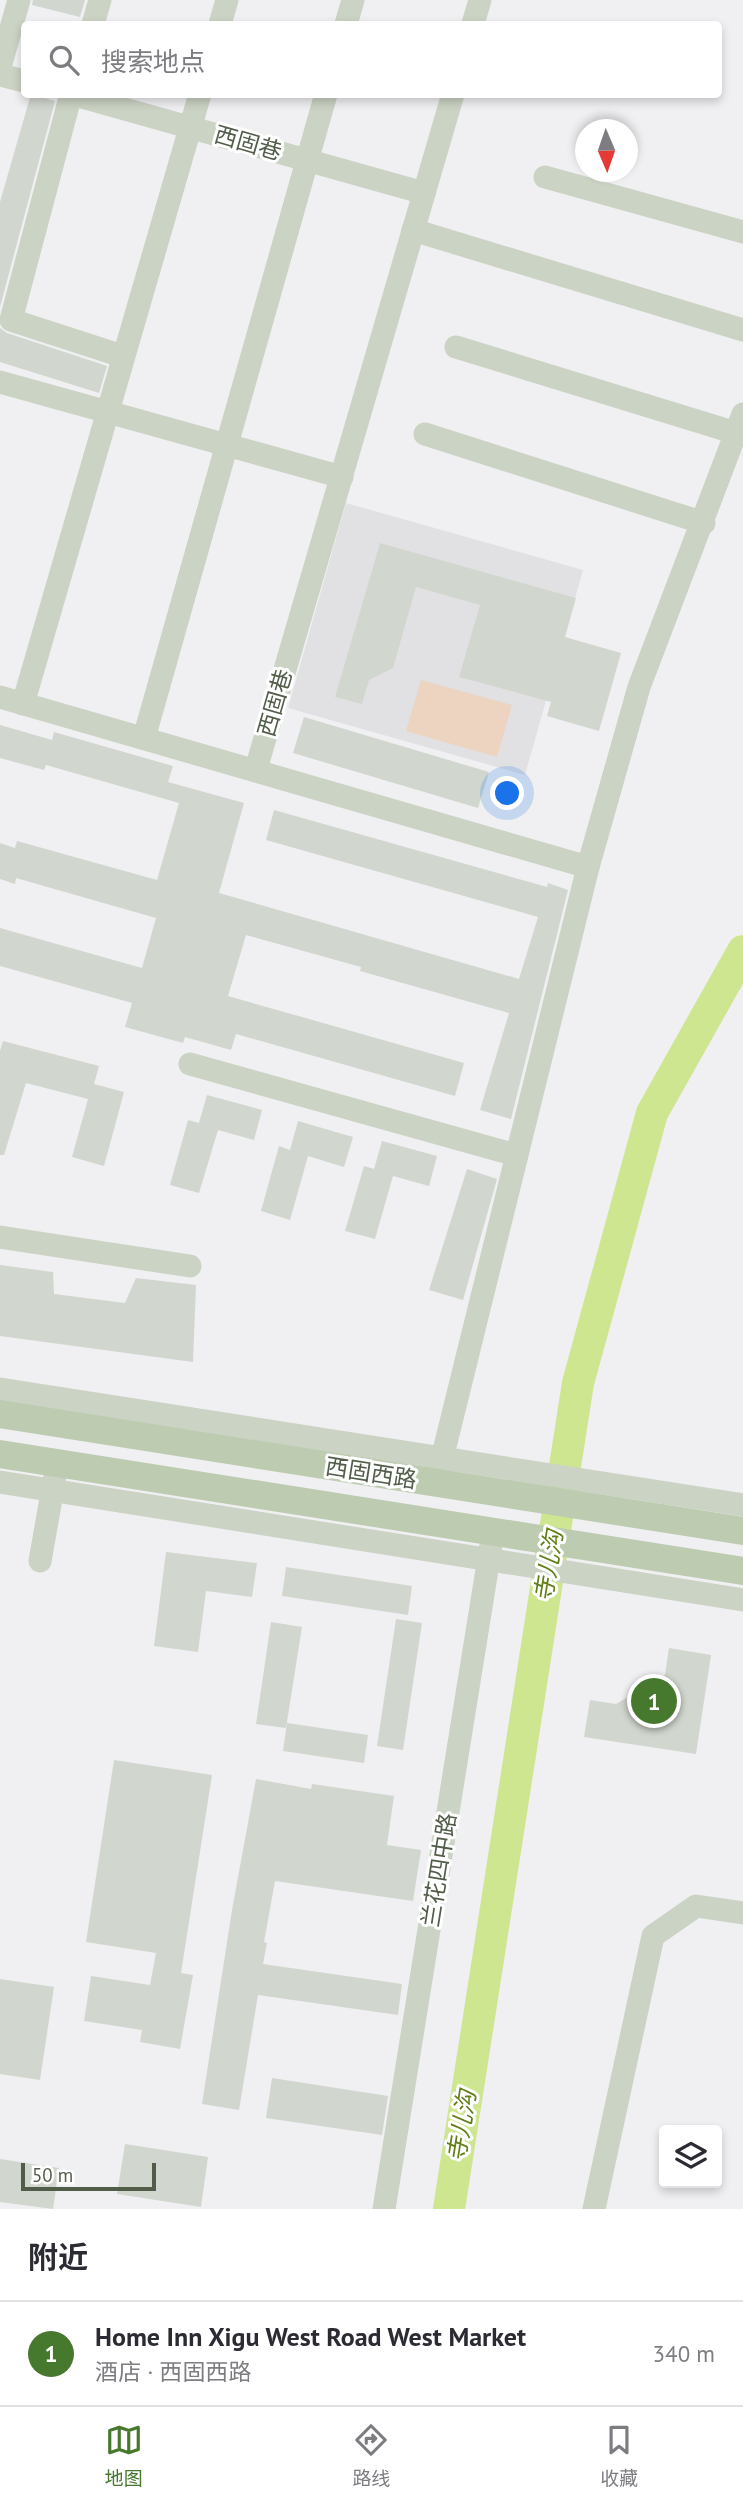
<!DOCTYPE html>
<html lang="zh">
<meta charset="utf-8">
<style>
:root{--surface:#fff;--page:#f7f7f7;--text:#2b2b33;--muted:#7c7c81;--line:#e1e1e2;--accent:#46782d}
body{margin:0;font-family:"PT Sans","Noto Sans SC",sans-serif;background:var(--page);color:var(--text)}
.controls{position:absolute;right:21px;bottom:21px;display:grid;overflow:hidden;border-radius:7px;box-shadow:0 4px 10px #0003}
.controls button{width:63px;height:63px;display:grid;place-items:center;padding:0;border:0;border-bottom:2px solid var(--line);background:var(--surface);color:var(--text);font:35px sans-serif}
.compass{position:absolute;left:575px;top:119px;width:63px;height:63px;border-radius:50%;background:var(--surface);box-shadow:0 4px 10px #0003;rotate:178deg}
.scale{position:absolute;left:21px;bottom:18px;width:135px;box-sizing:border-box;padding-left:7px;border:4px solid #515c49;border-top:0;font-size:19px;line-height:24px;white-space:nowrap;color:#515c49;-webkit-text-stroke:5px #fff;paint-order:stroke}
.you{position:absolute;left:508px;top:794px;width:24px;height:24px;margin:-18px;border:5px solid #fff;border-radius:50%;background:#1a73e8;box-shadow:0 0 0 10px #1a73e833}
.badge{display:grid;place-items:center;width:46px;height:46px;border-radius:50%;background:var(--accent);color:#fff;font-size:23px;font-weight:700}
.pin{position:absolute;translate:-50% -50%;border:4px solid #fff;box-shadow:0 2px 7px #0006}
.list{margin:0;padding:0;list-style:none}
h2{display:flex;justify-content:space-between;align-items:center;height:91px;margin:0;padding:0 28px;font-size:30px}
h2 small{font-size:23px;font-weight:400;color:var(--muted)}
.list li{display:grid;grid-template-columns:46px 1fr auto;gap:21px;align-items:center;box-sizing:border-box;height:105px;padding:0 28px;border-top:2px solid var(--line)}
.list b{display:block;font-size:26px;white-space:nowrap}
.list p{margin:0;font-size:23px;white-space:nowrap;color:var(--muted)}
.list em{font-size:23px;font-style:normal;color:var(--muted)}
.icon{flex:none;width:38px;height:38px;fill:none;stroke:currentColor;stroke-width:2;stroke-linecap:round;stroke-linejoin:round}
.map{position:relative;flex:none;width:743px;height:2209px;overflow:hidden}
.search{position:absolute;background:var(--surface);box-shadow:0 4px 10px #0003;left:21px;right:21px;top:21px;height:77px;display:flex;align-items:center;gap:18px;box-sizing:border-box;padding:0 24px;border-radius:7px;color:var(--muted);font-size:26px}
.sheet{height:196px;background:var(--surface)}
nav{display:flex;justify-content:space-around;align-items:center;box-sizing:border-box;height:98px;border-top:2px solid var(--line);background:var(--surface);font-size:19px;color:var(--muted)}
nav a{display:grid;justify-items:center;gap:4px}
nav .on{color:var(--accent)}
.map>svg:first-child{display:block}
.education{fill:#e1e1e3}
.green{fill:#ecd4c1}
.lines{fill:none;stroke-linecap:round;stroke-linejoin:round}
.river{stroke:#cfe691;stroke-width:32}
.building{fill:#d1d7cf}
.minor{stroke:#cbd3c4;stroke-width:23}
.major{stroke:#bdccb1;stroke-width:28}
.labels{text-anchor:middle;stroke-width:6;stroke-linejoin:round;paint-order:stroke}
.street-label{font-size:23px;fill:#515c49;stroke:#fff}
.water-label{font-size:24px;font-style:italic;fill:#617e15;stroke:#fff}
</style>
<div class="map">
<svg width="743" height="2209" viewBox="0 0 743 2209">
<rect width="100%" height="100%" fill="#f0eff2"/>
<path class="education" d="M346 503 583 570 525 775 288 708Z"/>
<path class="green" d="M421 680 512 705 497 757 406 731Z"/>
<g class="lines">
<path class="river" d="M449 2209 578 1383 652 1113 743 951"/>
</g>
<g class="building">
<path d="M33 0H85L80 17 32 5Z"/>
<path d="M31 94 55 101 0 307V202Z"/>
<path d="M0 328 7 333 107 366 99 393 0 362Z"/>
<path d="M380 543 576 598 565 637 621 653 599 731 547 716 551 702 459 677 480 605 416 587 393 668 369 680 362 704 335 697Z"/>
<path d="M304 717 489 772 478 808 293 753Z"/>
<path d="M0 725 52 740 54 732 173 766 168 782 244 803 219 893 519 979 538 917 266 840 274 810 547 887 548 883 568 890 511 1119 480 1110 509 1013 360 971 361 967 246 935 228 996 464 1063 455 1096 236 1034 231 1050 185 1037 183 1043 125 1027 132 1003 0 966V928L142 968 156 918 16 878 15 884 0 879V843L15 848 17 841 157 880 179 803 46 765 44 770 0 758Z"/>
<path d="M3 1041 99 1066 94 1084 124 1092 104 1166 72 1157 88 1099 26 1083 4 1155H0V1051Z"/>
<path d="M207 1095 262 1110 254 1140 218 1130 199 1193 170 1185 188 1120 199 1123Z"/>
<path d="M298 1121 353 1137 344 1167 308 1156 290 1220 261 1211 279 1146 290 1150Z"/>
<path d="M382 1141 437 1156 429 1186 393 1176 375 1239 345 1231 364 1166 374 1169Z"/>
<path d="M467 1169 497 1179 463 1300 429 1290Z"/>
<path d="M0 1265 53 1272 54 1294 125 1303 136 1278 196 1285 193 1362 0 1336Z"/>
<path d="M166 1552 257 1563 252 1597 206 1591 198 1652 154 1646Z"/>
<path d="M286 1567 412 1586 408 1615 282 1596Z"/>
<path d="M396 1619 422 1623 403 1750 377 1746Z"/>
<path d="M271 1622 302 1627 286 1728 256 1724Z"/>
<path d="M669 1648 711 1655 696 1754 584 1737 590 1700 616 1704 665 1675Z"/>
<path d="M287 1723 368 1735 364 1763 283 1751Z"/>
<path d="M114 1760 212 1775 181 1973 193 1975 180 2049 140 2042 142 2030 84 2021 91 1976 150 1985 156 1953 86 1942Z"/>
<path d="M256 1779 311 1789 312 1784 394 1796 387 1845 421 1850 413 1901 275 1881 264 1942 267 1943 263 1964 402 1984 398 2015 258 1995 239 2110 202 2104 232 1910Z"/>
<path d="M0 1979 54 1987 40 2080 0 2074Z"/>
<path d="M272 2078 388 2096 382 2135 266 2118Z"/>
<path d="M125 2144 208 2157 201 2207 117 2194Z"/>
<path d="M0 2159 59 2168 53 2209 0 2202Z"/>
</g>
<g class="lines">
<g class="minor">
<path d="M93 24 100 0"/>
<path d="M220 24 227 0"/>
<path d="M346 24 353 0"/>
<path d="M473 24 480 0"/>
<path d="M0 67 19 0"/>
<path d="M0 75 24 81"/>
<path d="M545 177 743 232"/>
<path d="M413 230 743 330"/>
<path d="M456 347 736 433"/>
<path d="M122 356 11 320 71 94 424 193"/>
<path d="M0 382 342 477"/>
<path d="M425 434 704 523"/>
<path d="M0 697 588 867"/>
<path d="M23 704 200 94"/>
<path d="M144 738 326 94"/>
<path d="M256 769 453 94"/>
<path d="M190 1064 516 1155"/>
<path d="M0 1237 190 1266"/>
<path d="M0 1389 743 1505"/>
<path d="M0 1482 743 1600"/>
<path d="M436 1483 588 867 639 687 743 414"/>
<path d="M40 1561 55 1476"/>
<path d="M384 2209 491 1545"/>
<path d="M594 2209 653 1936 696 1906 743 1913"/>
</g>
<g class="major">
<path d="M0 1414 743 1531"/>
<path d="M0 1454 743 1571"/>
</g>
</g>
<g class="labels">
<g class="street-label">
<text transform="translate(248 143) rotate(16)" y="8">西固巷</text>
<text transform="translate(275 703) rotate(-74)" y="8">西固巷</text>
<text transform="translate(371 1473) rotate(9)" y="8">西固西路</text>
<text transform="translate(439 1870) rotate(-81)" y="8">兰花四中路</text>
</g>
<g class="water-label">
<text transform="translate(549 1566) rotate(-81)" y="8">寺儿沟</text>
<text transform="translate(462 2126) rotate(-81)" y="8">寺儿沟</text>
</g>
</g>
</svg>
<div class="controls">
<button><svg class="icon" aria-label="layers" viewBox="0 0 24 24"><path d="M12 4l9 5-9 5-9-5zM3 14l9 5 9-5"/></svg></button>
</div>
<svg class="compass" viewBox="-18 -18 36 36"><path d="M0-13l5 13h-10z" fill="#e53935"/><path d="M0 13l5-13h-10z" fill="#7c7c81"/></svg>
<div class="scale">50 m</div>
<div class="you"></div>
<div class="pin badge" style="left:654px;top:1701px">1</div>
<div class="search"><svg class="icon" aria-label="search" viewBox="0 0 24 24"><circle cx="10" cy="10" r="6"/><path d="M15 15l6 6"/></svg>搜索地点</div>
</div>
<section class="sheet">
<h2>附近<small></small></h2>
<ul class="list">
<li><span class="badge">1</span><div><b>Home Inn Xigu West Road West Market</b><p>酒店 · 西固西路</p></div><em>340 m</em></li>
</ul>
</section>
<nav>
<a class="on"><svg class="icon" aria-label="map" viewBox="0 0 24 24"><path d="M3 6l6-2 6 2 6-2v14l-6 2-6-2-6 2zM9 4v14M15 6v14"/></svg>地图</a>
<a><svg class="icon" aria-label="directions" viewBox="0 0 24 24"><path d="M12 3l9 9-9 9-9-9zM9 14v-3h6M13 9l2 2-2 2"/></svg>路线</a>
<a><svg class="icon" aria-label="saved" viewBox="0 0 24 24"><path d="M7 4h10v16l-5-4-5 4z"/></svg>收藏</a>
</nav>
